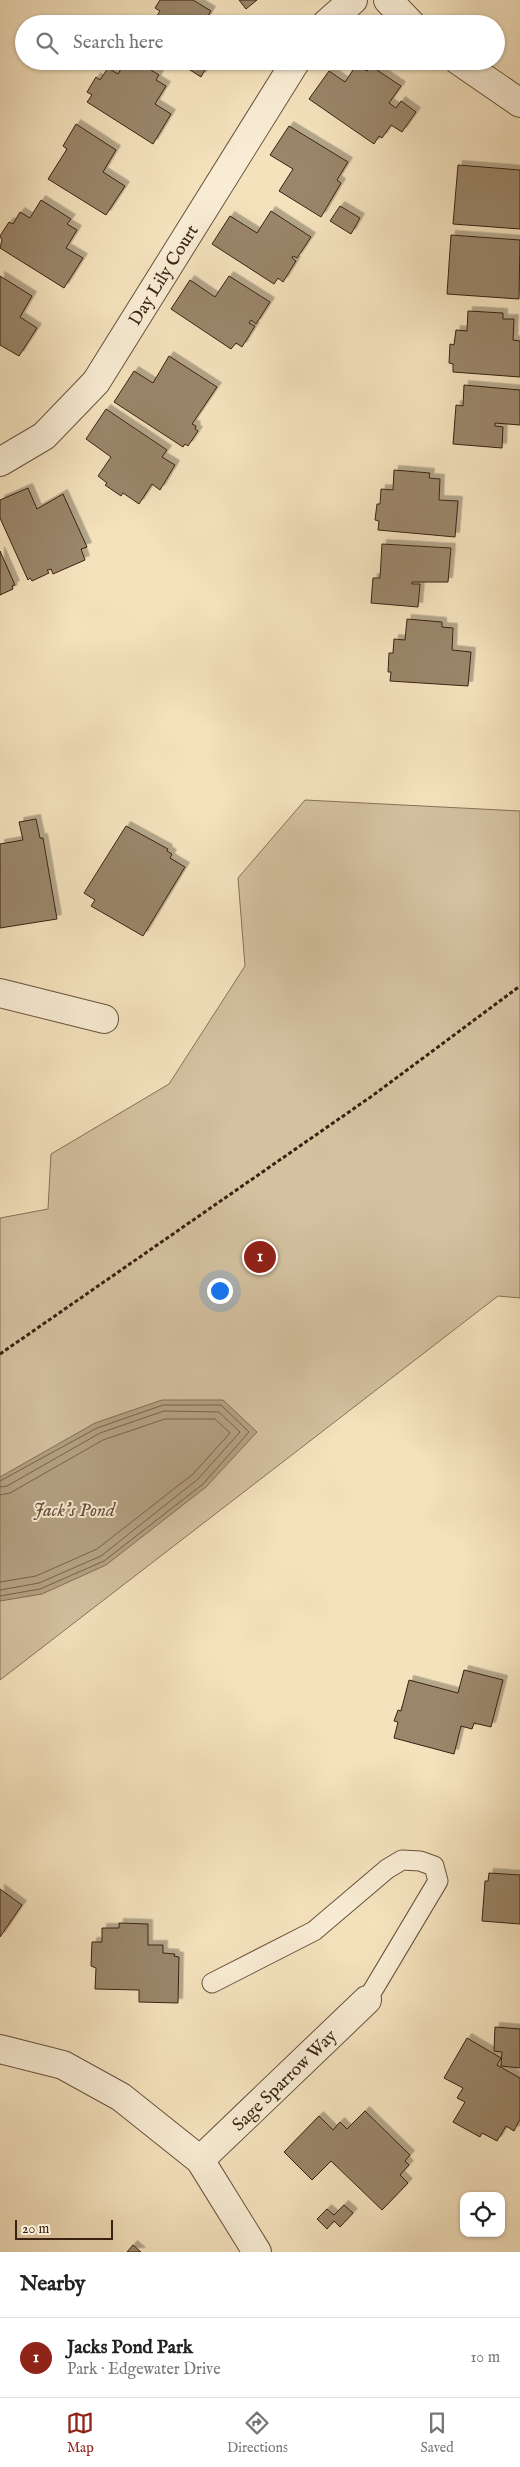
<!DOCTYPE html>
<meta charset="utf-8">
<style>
:root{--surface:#fff;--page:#f6f6f6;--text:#222;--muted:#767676;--line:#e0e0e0;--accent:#8f2418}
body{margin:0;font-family:"IM FELL English",serif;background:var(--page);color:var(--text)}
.controls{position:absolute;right:15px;bottom:15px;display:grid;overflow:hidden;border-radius:10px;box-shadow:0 1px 4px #0004}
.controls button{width:45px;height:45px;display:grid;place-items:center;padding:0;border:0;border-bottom:1px solid var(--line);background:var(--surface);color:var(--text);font:25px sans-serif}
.scale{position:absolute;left:15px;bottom:12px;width:98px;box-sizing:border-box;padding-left:5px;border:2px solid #392212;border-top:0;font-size:14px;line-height:18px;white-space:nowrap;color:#392212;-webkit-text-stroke:4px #f8ecd4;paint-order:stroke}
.you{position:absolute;left:219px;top:1290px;width:18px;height:18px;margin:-12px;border:4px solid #fff;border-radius:50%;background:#1a73e8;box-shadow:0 0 0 8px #1a73e833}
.badge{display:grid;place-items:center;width:32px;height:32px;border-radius:50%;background:var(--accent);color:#fff;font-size:16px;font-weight:700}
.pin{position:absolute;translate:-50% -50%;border:2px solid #fff;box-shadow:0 1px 5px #0006}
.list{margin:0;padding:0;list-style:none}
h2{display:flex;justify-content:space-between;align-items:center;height:65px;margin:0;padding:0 20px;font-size:21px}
h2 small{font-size:16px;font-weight:400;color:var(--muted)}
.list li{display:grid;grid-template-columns:32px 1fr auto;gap:15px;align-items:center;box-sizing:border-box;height:80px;padding:0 20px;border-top:1px solid var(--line)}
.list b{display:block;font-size:19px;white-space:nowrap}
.list p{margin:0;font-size:16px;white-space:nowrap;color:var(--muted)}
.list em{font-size:16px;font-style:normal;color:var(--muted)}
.icon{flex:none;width:28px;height:28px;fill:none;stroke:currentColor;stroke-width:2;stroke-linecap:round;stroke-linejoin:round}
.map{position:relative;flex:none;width:520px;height:2252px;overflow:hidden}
.search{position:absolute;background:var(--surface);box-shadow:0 1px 4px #0004;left:15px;right:15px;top:15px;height:55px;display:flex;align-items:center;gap:12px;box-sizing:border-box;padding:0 18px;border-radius:28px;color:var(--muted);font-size:19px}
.sheet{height:145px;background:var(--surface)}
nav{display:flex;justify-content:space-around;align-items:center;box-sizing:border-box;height:70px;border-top:1px solid var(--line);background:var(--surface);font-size:14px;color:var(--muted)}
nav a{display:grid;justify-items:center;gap:2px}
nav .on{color:var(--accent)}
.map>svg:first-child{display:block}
.green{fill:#d4c1a0;stroke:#867259}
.water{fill:#b4a183;stroke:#836e56}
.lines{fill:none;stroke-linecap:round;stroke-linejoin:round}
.shore{stroke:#76624a;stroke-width:1}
.building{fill:#9a866b;stroke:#392212;filter:url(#shadow)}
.service-casing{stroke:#68523d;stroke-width:21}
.minor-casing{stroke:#68523d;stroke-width:30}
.path{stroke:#392212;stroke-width:3;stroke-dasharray:4 2.5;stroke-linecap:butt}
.service{stroke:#f8ecd4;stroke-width:19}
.minor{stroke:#f8ecd4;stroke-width:28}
.labels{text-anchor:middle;stroke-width:4;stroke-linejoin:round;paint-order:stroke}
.street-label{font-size:18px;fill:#392212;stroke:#f8ecd4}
.water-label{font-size:19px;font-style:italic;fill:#644e3a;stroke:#f8ecd4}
</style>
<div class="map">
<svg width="520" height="2252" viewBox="0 0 520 2252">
<defs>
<filter id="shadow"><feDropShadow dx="4.5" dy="-4.5" stdDeviation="0" flood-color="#0004"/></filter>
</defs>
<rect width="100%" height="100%" fill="#f4e2bd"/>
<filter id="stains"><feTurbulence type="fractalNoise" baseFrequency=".004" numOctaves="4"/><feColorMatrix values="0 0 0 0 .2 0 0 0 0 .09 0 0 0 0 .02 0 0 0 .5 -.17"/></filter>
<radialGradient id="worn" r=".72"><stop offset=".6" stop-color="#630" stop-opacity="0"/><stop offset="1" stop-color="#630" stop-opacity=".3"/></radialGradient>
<path class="green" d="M305 800 520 811V1298L498 1296 0 1680V1218L48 1209 51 1154 169 1084 245 966 238 878Z"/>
<path class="water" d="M162 1400H223L257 1432 206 1487 106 1565 42 1594 0 1601V1477L95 1423Z"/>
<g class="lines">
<g class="shore">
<path d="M0 1481 97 1428 163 1405H221L249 1432 203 1484 104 1561 40 1589 0 1596"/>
<path d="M0 1487 7 1486 100 1433 164 1411 219 1412 240 1432 198 1479 101 1556 39 1583 0 1590"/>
<path d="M0 1495 10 1493 103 1440 165 1419H215L230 1433 193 1474 97 1549 36 1576 0 1582"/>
</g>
</g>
<g class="building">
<path d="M160 0H193L211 11 203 24H152L160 11 155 8Z"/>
<path d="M239 0H257L246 9Z"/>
<path d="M126 61H137L159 75 156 80 166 86 155 104 171 114 153 144 87 102 92 95 87 92 96 77 100 80 108 68 118 74Z"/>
<path d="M176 61H210L201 77Z"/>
<path d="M357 64 367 71 371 66 401 86 389 103 396 108 401 101 416 112 402 132 391 125 382 138 379 136 374 144 309 99 329 71 345 82Z"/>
<path d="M76 124 116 150 103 172 125 186 106 215 48 179 67 149 63 146Z"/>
<path d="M289 126 348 162 337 180 341 183 321 217 279 191 293 169 270 155Z"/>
<path d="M458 165 520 170V229L453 224Z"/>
<path d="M41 200 71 219 67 224 77 230 66 248 83 258 64 288 0 248 2 240 0 236 9 222 13 224 20 212 30 218Z"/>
<path d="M340 206 360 218 351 234 330 221Z"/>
<path d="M271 211 311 237 297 258 293 256 292 258 296 261 283 282 278 278 274 284 212 244 230 216 257 233Z"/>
<path d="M451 235 520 240 519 299 447 294Z"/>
<path d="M0 276 32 296 20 317 37 328 19 356 0 345Z"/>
<path d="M229 276 270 302 256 324 251 320 249 323 255 326 242 347 236 343 231 349 171 309 190 280 215 297Z"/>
<path d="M468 311 503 313V319H514L513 340 520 341V377L453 372V364L449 363 450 344 454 345 456 330 467 331Z"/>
<path d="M169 356 217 387 192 424 196 426 195 429 198 431 188 446 185 444 183 447 114 402 134 371 153 383Z"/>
<path d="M464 385 520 390V425L495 423V426L503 427 502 448 453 444 456 405 463 406Z"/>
<path d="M106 409 167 450 162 457 175 465 160 490 152 484 139 504 123 493 121 496 105 485 107 483 98 476 111 457 86 439Z"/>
<path d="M394 470 430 473 429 478 440 479 439 500 458 501 455 537 378 530 379 521 375 520 377 504H380L381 489 393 490Z"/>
<path d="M28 488 37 509 63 494 87 547 81 549 85 560 53 574 51 569 47 570 49 573 32 581 30 578 28 580 0 518V500Z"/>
<path d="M382 544 451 548 448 582H412V584H420L418 607 371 603 373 578H380Z"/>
<path d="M0 551 15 585 12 586 13 589 0 595Z"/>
<path d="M407 619 442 622V627L453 628 452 650 471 652 468 686 390 681 391 672H388L389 653H393L394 639 405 640Z"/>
<path d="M36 819 40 838H43L57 919 0 928V844L23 840 19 822Z"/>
<path d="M126 826 168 849 167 851 172 854 170 858 185 867 143 936 91 906 95 900 84 893Z"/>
<path d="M464 1670 503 1680 491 1727 474 1723 472 1729 461 1726 454 1754 394 1738 398 1722 394 1721 398 1710 401 1711 409 1680 458 1693Z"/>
<path d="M489 1873 520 1875V1924L482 1921 485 1881H488Z"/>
<path d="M0 1889 22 1905 0 1937Z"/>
<path d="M119 1923 148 1924V1945H163V1953L175 1954 174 1956 179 1957 178 2003 139 2002V1990L95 1989 96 1968 91 1966 92 1942H102V1928H119Z"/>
<path d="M495 2027 520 2029V2068L501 2066 502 2052 494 2051Z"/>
<path d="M467 2038 501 2058 497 2065 520 2078V2119L514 2131 506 2126 497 2141 482 2133 480 2137 453 2122 465 2102 457 2098 463 2088 444 2078Z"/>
<path d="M365 2111 410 2155 405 2161 409 2165 400 2175 408 2183 382 2210 331 2161 312 2180 284 2152 319 2116 333 2130 340 2122 347 2129Z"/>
<path d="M344 2205 353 2213 340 2227 334 2221 327 2229 317 2219 327 2209 334 2215Z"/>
<path d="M133 2245 141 2252H127Z"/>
</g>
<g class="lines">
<g class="service-casing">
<path id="service" d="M212 1983 314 1931 387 1869 402 1860 420 1861 434 1866 438 1881 367 2000"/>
</g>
<g class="minor-casing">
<g id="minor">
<path d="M388 0 411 24"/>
<path d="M326 24 353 0"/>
<path d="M459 61 520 103"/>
<path d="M0 462 44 436 96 382 296 61"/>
<path d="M0 993 104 1019"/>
<path d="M0 2049 63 2065 121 2097 200 2160 257 2252"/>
<path d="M200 2160 367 2000"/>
</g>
</g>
<path class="path" d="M0 1354 372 1096 520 986"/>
<use href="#service" class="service"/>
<use href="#minor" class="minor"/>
</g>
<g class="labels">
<g class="street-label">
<text transform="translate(163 275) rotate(-58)" y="6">Day Lily Court</text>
<text transform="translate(284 2080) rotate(-44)" y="6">Sage Sparrow Way</text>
</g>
<g class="water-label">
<text x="74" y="1516">Jack's Pond</text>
</g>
</g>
<rect width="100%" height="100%" filter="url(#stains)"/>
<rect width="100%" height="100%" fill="url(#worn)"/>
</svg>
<div class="controls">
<button><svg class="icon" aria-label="locate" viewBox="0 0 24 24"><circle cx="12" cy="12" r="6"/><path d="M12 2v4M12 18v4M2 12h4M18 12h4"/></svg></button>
</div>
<div class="scale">20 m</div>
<div class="you"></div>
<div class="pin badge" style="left:260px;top:1257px">1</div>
<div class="search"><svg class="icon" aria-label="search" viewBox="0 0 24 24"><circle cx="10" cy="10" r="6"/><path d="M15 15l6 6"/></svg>Search here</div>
</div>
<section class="sheet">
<h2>Nearby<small></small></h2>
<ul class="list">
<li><span class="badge">1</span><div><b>Jacks Pond Park</b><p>Park · Edgewater Drive</p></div><em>10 m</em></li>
</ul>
</section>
<nav>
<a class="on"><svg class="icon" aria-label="map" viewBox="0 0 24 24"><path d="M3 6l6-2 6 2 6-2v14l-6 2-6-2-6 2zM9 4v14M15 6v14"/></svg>Map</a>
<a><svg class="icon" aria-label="directions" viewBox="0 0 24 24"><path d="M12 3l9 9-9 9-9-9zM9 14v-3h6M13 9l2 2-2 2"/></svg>Directions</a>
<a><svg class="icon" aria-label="saved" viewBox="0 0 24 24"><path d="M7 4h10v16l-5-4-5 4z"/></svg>Saved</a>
</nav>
